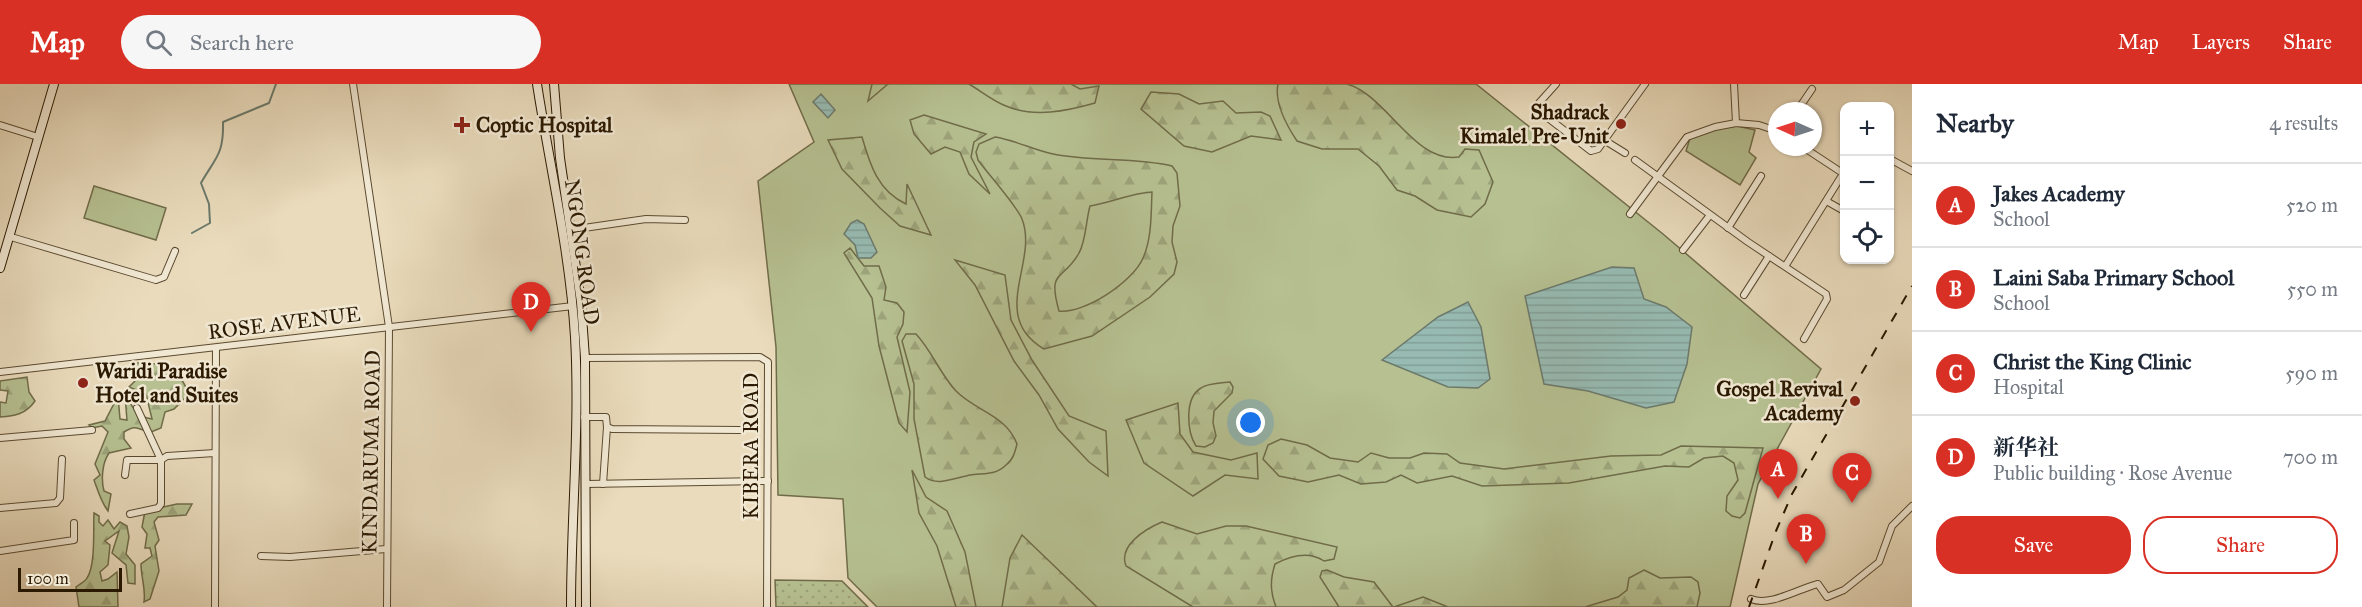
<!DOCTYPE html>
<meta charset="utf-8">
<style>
:root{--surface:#fff;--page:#f6f6f7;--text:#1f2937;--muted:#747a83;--line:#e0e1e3;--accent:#d93025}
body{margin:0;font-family:"IM FELL Great Primer","Noto Serif SC",serif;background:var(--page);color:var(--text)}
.controls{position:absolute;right:18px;top:18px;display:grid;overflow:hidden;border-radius:12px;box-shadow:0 2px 4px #0004}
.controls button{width:54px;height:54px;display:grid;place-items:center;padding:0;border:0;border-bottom:2px solid var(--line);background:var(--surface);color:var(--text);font:30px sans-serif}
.compass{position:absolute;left:1768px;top:18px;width:54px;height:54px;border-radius:50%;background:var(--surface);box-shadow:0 2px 4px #0004;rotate:273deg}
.scale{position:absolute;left:18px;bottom:15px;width:104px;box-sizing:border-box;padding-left:6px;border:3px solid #2b1901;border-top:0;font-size:16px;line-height:21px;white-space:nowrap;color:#2b1901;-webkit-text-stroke:4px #f1e8d3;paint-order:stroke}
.you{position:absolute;left:1251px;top:339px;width:21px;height:21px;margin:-15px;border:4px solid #fff;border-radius:50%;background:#1a73e8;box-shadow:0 0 0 9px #1a73e833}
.badge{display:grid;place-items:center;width:39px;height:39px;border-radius:50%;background:var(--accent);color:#fff;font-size:20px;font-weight:700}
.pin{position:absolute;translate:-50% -50px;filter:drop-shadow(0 2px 3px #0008)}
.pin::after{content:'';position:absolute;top:32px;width:21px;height:18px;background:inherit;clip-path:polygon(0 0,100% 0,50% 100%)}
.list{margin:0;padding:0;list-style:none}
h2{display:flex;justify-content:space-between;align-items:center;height:78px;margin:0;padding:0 24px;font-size:26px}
h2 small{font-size:20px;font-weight:400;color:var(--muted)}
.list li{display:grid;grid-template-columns:39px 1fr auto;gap:18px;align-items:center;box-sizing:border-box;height:84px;padding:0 24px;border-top:2px solid var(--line)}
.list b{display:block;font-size:22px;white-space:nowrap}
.list p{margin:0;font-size:20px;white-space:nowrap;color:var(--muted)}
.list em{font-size:20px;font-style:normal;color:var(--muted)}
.actions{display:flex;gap:12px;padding:18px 24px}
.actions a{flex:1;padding:14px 0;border:2px solid var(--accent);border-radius:24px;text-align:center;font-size:21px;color:var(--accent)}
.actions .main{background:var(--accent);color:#fff}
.icon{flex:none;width:33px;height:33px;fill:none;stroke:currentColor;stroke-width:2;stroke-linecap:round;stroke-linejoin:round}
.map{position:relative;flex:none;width:1912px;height:523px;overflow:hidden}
header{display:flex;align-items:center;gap:36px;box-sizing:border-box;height:84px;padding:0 30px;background:var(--accent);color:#fff}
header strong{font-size:28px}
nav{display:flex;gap:33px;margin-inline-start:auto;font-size:21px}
.search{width:420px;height:54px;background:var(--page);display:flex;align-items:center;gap:15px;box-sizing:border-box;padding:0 21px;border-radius:33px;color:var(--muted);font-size:22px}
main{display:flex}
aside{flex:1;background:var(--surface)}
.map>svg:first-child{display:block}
.green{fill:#b6c091;stroke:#706c49;stroke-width:1.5}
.forest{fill:url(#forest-firs);stroke:#706c49;stroke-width:1.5;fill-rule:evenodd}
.garden{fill:url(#garden-dots);stroke:#706c49;stroke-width:1.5}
.water{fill:url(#water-rules);stroke:#6c7a6c;stroke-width:1.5}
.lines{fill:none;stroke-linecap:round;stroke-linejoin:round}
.stream{stroke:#6c7a6c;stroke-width:2}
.street-casing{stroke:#5a4a30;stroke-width:8}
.secondary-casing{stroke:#2b1901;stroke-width:10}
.street{stroke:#f1e8d3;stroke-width:6}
.secondary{stroke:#f1e8d3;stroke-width:8}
.rail{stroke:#2b1901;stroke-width:2;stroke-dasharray:10 10;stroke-linecap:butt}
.poi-dot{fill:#8f2418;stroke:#f1e8d3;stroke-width:2}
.labels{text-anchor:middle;stroke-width:5;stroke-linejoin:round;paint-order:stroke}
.poi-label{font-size:21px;font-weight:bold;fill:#2b1901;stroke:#f1e8d3;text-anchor:end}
.street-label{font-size:21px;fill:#2b1901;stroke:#f1e8d3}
</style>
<header>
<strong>Map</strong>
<div class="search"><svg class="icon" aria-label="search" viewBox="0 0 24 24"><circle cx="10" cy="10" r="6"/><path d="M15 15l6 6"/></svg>Search here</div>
<nav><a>Map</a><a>Layers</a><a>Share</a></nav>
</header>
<main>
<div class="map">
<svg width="1912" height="523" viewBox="0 0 1912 523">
<defs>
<pattern id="forest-firs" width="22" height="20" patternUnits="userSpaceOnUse" patternTransform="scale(1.5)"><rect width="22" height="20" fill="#b6c091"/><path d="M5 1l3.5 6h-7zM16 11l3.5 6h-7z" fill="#9da47b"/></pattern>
<pattern id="garden-dots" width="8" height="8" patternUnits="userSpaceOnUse" patternTransform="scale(1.5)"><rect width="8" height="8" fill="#b6c091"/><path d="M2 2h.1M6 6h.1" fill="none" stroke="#9da47b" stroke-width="1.8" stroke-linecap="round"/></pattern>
<pattern id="water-rules" width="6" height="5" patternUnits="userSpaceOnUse" patternTransform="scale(1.5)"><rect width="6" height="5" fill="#97bbb3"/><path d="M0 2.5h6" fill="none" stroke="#82a098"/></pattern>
</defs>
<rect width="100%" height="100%" fill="#e9dbbc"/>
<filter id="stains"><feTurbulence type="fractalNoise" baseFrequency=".00333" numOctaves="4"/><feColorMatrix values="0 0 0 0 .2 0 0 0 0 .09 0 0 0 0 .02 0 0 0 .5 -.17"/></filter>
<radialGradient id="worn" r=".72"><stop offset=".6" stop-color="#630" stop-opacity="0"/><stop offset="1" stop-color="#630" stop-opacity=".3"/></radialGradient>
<g class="green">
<path d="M789 0H1476L1663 150 1821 285 1758 400 1730 523H877L848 494 843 415 778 411 776 263 758 97 814 58Z"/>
<path d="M1728 40 1755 46 1749 68 1756 74 1740 101 1686 67 1691 51Z"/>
<path d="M94 102 166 124 156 156 84 134Z"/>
</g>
<g class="forest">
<path d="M872 0H888L868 17Z"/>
<path d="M969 0H1071L1080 5 1099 2 1095 19C1067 27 1034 34 1006 22 993 17 981 7 969 0Z"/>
<path d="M1278 0C1297 0 1329 0 1347 0 1387 11 1414 80 1459 73L1465 65 1479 66 1493 98 1485 120 1471 133 1437 126 1415 112 1397 106 1379 82 1358 65H1322L1297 57C1287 42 1274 19 1278 0Z"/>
<path d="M1151 8 1179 10 1199 20 1223 17 1236 29 1261 28 1270 32 1281 56 1251 52 1212 68 1184 62 1141 25Z"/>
<path d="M924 31 986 50 974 58 971 73 990 110 969 90 960 68 945 63 931 70 914 50 910 36Z"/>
<path d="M862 53C870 81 878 107 906 120L907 100 931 151 900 142 880 124 842 85 828 56Z"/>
<path d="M995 53C1015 56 1033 66 1053 70 1092 78 1134 73 1172 82L1177 89 1180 122 1173 142 1172 158 1177 178 1174 190 1150 213 1092 252 1044 265C988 232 1039 178 1022 135 1017 122 988 90 978 76L976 68 979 60ZM1152 108C1151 129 1152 154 1143 174 1133 198 1084 230 1059 227 1047 184 1063 198 1079 169 1086 157 1086 136 1090 122 1111 119 1131 109 1152 108Z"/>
<path d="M850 164 864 182H879L886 203 884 216 897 219 904 228 903 240 897 253 910 308 907 348 899 339 879 262 872 214 844 169Z"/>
<path d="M955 176 1005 191 1011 236 1032 276 1069 332 1106 347 1108 392 1089 378 1058 345 1039 311 1014 277 975 201Z"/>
<path d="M906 250H916C932 267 940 290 956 307 977 328 1006 331 1017 360 1015 368 1013 376 1006 381 994 393 980 388 966 392 952 395 937 402 925 393L914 335V300L902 257Z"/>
<path d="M134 279C166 280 176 279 189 310L174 325 165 328 161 344 151 348C139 347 138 339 124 348V355L131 364 109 369C102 379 101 396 104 407L111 410 108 427C101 418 98 407 94 396L100 391 95 380 108 348 102 342 92 344 89 341 105 337 118 312 120 335 127 336 125 312 139 332 152 335 146 310 129 303 136 296Z"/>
<path d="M27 293 29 308 35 317C26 330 15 332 0 333V318L6 319 8 307 0 306V297Z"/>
<path d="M1230 298 1233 303 1232 309 1214 327 1213 339 1216 352 1213 359 1205 363 1196 362C1187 348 1184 314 1201 304 1208 299 1222 299 1230 298Z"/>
<path d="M1178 319 1180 350 1193 368 1231 376 1257 369 1258 395 1225 391 1193 412 1144 379 1126 336Z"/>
<path d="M1281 355 1307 361 1330 374 1358 378 1371 369 1389 374H1410L1424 369 1447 370 1460 379 1504 385 1611 372 1661 371 1681 362 1763 364 1745 429 1740 434 1732 432 1726 427 1727 412 1738 396 1734 379 1723 372 1704 374 1689 383 1665 382 1569 399 1482 402 1452 392 1417 399 1401 391 1386 398 1361 400 1339 391 1308 398 1279 392 1263 375 1268 361Z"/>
<path d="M912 386 926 413 947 427 965 468 976 523H956L937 462 919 429Z"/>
<path d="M177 420H192L186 431 158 433 154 438 159 456 155 462 159 487 150 515 144 518C146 504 141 494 141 480L152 472 150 464H145L147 450 142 443 145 427Z"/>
<path d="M94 429 99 432V438L103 442 108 436 114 445 120 438 127 442 129 453 126 470 135 481V500L128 499 126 481 112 469 119 447 105 457 110 461 108 481 100 488 102 497 108 495 117 488 118 523H79L76 503C79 500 85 498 87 494 96 481 93 443 94 429Z"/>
<path d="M1162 438 1197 450 1226 442H1246L1337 463 1334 475 1324 477C1309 467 1290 472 1275 480 1270 496 1270 507 1276 523H1193L1126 482C1118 462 1145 445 1162 438Z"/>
<path d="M1022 451 1097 523H1002L1010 474Z"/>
<path d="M1327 486 1344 493 1374 498 1393 523H1339L1320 493 1322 487Z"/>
<path d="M1644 486 1660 494 1691 493 1698 498 1700 509 1697 523H1585L1618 513 1627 506 1629 494Z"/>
<path d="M1423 513 1448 523H1394Z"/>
</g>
<path class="garden" d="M775 496 842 497 868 523H776Z"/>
<g class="water">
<path d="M821 10 835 26 828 34 813 18Z"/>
<path d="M857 136 864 140 877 168 871 174H858L855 161 844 150 851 139Z"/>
<path d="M1612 183 1634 184 1644 215 1666 223 1692 243 1687 280 1674 318 1646 324 1588 307 1544 300 1525 212Z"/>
<path d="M1468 218 1481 243 1490 295 1478 304 1448 303 1382 276 1438 233Z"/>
</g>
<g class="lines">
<path class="stream" d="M192 149 210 139 209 120 201 99C215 74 224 71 223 38L269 19 276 0"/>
<g class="street-casing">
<g id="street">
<path d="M353 0 389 243 387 523"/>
<path d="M1556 0 1539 19V27L1591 67 1598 65 1645 0"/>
<path d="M1734 0 1736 39"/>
<path d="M1797 27 1812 5"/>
<path d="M0 41 38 53"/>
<path d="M1604 56 1625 69"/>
<path d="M1803 63 1844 90"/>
<path d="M1890 75 1912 87"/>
<path d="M1635 76 1748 158 1826 210 1827 215 1804 255"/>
<path d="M1828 118 1844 127"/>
<path d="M1630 130 1687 53 1715 43 1736 39 1759 41 1777 47"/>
<path d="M1728 144 1761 92"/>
<path d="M570 146 646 135 685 136"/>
<path d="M11 153 156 196 164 193 175 167"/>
<path d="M1683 166 1710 131"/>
<path d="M1786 181 1844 88"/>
<path d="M1744 211 1769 172"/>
<path d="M585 274 760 273 768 278 767 523"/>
<path d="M0 288 573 222"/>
<path d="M584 333H606L607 343 612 345 741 346"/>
<path d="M0 354 92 346"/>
<path d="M125 391 127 376H161L137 324"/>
<path d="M586 400 768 397"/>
<path d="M603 400 607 343"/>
<path d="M0 424 56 419 60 414 62 375"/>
<path d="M130 430 158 424 161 420V376L167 372 215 369"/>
<path d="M0 467 74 456V439"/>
<path d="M261 472 290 473 386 465"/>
<path d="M1751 515C1770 523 1800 504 1818 500L1827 513 1844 506 1879 478 1892 442 1912 422"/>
<path d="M215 523 216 264"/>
</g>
</g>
<g class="secondary-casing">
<g id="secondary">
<path d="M537 0C550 84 570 168 575 253 580 343 571 433 571 523"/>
<path d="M554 0 560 74 581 218 585 274 586 523"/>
<path d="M0 184 54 0"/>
</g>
</g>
<use href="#street" class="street"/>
<use href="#secondary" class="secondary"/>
<path class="rail" d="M1749 523 1776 447 1792 410 1912 202"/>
</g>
<g class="poi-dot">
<circle cx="1621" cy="40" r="6"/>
<path d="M459 32h6v6h6v6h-6v6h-6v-6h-6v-6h6z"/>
<circle cx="83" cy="299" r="6"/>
<circle cx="1855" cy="317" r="6"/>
</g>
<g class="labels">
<g class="poi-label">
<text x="1609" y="35">Shadrack<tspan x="1609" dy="24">Kimalel Pre-Unit</tspan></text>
<text x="476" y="48" text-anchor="start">Coptic Hospital</text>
<text x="95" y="294" text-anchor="start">Waridi Paradise<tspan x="95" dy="24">Hotel and Suites</tspan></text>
<text x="1843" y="312">Gospel Revival<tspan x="1843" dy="24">Academy</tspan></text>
</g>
<g class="street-label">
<text transform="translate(582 168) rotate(82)" y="7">NGONG ROAD</text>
<text transform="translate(284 239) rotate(-7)" y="7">ROSE AVENUE</text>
<text transform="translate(751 362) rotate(-90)" y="7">KIBERA ROAD</text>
<text transform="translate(371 368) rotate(-89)" y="7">KINDARUMA ROAD</text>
</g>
</g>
<rect width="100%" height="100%" filter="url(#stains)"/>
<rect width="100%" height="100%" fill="url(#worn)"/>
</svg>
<div class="controls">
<button>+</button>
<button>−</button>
<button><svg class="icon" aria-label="locate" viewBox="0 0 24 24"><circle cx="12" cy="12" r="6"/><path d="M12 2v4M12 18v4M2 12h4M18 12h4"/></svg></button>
</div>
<svg class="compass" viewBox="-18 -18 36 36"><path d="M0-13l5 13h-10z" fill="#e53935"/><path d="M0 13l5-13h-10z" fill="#747a83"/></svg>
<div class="scale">100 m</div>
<div class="you"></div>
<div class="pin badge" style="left:1778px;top:415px">A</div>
<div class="pin badge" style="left:1806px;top:480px">B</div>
<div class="pin badge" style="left:1852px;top:419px">C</div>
<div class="pin badge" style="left:531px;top:248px">D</div>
</div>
<aside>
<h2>Nearby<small>4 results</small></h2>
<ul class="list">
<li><span class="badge">A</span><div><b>Jakes Academy</b><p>School</p></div><em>520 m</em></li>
<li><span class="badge">B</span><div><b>Laini Saba Primary School</b><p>School</p></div><em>550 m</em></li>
<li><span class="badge">C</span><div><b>Christ the King Clinic</b><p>Hospital</p></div><em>590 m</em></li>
<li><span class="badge">D</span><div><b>新华社</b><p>Public building · Rose Avenue</p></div><em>700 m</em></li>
</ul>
<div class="actions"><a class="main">Save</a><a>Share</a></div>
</aside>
</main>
